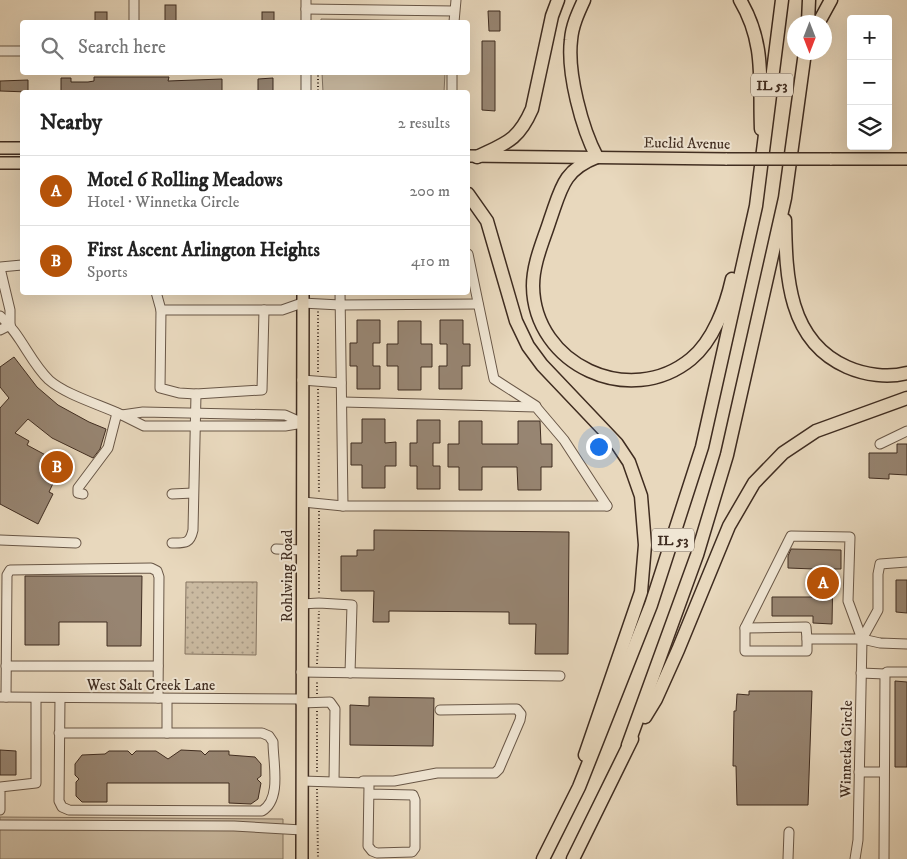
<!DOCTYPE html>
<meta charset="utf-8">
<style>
:root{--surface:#fff;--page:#f6f6f6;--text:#222;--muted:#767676;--line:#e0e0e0;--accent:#b45309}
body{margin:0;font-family:"IM FELL DW Pica",serif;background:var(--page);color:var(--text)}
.controls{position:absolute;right:15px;top:15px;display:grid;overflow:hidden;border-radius:5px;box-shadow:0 5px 20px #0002}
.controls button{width:45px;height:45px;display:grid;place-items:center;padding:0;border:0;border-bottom:1px solid var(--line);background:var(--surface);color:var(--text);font:25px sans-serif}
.compass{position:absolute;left:787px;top:15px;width:45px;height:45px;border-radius:50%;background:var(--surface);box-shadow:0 5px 20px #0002;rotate:180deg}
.you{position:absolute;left:598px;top:446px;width:18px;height:18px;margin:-12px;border:4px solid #fff;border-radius:50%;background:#1a73e8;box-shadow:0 0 0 8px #1a73e833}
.badge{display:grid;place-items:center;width:32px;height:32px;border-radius:50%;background:var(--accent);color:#fff;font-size:16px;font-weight:700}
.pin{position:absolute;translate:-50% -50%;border:2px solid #fff;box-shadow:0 1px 5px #0006}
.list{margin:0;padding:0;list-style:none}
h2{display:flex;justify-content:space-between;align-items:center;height:65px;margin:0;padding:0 20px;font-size:21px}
h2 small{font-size:16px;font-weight:400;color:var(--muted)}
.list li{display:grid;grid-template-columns:32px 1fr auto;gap:15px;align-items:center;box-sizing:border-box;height:70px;padding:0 20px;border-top:1px solid var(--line)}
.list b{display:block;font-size:19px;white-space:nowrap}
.list p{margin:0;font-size:16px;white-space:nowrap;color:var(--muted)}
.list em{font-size:16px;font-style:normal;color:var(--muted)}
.icon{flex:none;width:28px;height:28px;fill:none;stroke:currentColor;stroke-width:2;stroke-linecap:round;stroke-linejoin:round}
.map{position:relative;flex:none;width:907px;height:859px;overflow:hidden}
.search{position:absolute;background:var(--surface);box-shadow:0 5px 20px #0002;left:20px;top:20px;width:450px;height:55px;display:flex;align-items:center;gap:12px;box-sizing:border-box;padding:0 18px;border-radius:5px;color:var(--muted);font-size:19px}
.panel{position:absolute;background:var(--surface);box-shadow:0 5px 20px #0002;left:20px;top:90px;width:450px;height:205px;border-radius:5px}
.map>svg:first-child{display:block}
.grass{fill:url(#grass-dots);stroke:#857461}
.park{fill:#cbbba2;stroke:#857461}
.building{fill:#978572;stroke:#3f2c20}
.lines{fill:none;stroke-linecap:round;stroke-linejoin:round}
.minor-casing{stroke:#695747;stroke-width:11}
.major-casing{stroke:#3f2c20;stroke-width:14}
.highway-casing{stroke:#3f2c20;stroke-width:15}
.path{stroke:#3f2c20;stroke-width:2;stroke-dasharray:1 2.5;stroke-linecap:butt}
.minor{stroke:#f0e6d4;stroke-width:9}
.major{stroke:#e8d8bd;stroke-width:11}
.highway{stroke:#e8d8bd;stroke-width:12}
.major-bridge-casing{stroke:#3f2c20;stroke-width:14;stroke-linecap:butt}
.major-bridge{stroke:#e8d8bd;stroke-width:11}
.labels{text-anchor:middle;stroke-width:4;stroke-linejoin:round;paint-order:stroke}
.shield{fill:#f0e6d4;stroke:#746456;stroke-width:1}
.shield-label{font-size:14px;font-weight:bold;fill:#3f2c20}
.street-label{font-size:15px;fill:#3f2c20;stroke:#f0e6d4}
</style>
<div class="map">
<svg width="907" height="859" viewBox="0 0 907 859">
<defs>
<pattern id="grass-dots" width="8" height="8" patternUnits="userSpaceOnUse" patternTransform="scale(1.25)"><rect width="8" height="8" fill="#cbbba2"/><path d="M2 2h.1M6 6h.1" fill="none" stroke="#a69884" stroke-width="1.8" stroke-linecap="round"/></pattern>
</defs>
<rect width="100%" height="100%" fill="#e8d8bd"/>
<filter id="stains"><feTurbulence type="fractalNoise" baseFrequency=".004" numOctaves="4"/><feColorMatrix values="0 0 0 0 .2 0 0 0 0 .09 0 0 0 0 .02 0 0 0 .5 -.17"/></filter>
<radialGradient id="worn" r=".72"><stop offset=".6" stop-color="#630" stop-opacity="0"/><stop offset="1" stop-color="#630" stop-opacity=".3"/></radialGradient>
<path class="grass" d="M186 582H257L256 655 185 654Z"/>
<g class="park">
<path d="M321 19 447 21V22H321Z"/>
<path d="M322 73H445L444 92H323Z"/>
<path d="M0 817 283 819V859H0Z"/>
</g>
<g class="building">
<rect x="165" y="5" width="11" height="17"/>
<path d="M488 11H500V31H489Z"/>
<rect x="95" y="12" width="12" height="10"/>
<rect x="262" y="12" width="12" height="10"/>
<path d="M482 41H495V111L482 110Z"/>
<path d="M94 77H169L168 81 222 79V92H61V78H71V82H88L94 81Z"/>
<path d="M273 78V92H258V79Z"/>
<path d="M28 80V92L0 91V81Z"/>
<path d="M357 320H380V343H373V366H380V389H357V366H350V343H357Z"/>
<path d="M440 320H463V344H470V366H462V389H439V366H447V344H440Z"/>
<path d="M398 321H421V344H432V367H421V390H398V366H387V344H398Z"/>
<path d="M14 357 37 387 58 405 89 422 106 429 100 449 93 458 52 438 28 419 15 433 29 441 27 445 66 466 59 479 56 477 49 492 53 494 38 524 0 504V408L9 398 0 387V367Z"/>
<path d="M362 419H385V443L396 442V466H385V488H362V465H351V443H362Z"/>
<path d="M417 420H440V443H433V466H440V489H417V466H410V443H417Z"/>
<path d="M459 421H482V444H518V421H540L541 444H552V467H541V490H518L517 467H482V490H459V467H448V444H459Z"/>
<path d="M897 444H907V475L889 474V479L869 478V453H897Z"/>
<path d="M374 530 569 532 568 654H535L536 624H509V612L389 611V622H373L374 591H341V556H357V550H374Z"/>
<path d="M791 549 841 550V569H833L832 624 813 623V616H772V597H814V569L788 568V556Z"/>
<path d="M25 576H142L141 646H107V622H59V645H25Z"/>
<path d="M896 580H907V613L896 612Z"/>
<path d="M895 681 907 682V767H895Z"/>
<path d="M749 691H812L808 805H737L736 766H733L734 711H736L737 694 749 695Z"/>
<path d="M369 697 434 698 433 746 350 745V705L369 706Z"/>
<path d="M0 750 16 751V775H0Z"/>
<path d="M181 750 201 751 205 755 209 751H229V755L255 757 261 764V776L257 779 261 783 258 799 251 804 229 803V783H107V802H82L76 796V782L79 779 75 775V764L82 755 105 754 109 751H128L132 755 136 751H156L168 759Z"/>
</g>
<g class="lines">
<g class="minor-casing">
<g id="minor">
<path d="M306 0V22"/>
<path d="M306 9 454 11"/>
<path d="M134 22V0"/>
<path d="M454 22 456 0"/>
<path d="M0 51H22"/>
<path d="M306 72V92"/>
<path d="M452 92V72"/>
<path d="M468 254 494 379 536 406"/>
<path d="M0 267 22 265"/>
<path d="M0 268 10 310V325"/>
<path d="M156 292 161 310H282L302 303 340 305 478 304"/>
<path d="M340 292 343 506"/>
<path d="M161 310 160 388 179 393 196 394 193 530C190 544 185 543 172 543"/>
<path d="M0 316C21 334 30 362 49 380 66 395 101 405 122 415"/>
<path d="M0 330 10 325"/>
<path d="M302 380 341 383"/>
<path d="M196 394 262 390 264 310"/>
<path d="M343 402 536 407 564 440 607 506"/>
<path d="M143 412 285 415 303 423 285 426H144L122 415Z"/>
<path d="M880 444 907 431"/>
<path d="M83 494 78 493V488L108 448 117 413"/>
<path d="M172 494 193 493"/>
<path d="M303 502 343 506H607"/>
<path d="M0 540 76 543"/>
<path d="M276 549 302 550"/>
<path d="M302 604 319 603 352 605 350 673"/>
<path d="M745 628 806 627 807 639"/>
<path d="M862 639 878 610V574L880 564 907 562"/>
<path d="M6 666H158"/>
<path d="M301 672 560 676"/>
<path d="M861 673 885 674"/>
<path d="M0 697 301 699"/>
<path d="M6 697 7 575 10 570 151 568 157 571 159 577 158 698"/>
<path d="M301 703 330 702 335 709 334 781"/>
<path d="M59 733H262L269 736 273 742C273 763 282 799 262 811L69 810 62 807 59 801 60 698"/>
<path d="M167 733V699"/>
<path d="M859 772H884"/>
<path d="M302 781 366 783 369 786 368 846 372 851 377 853 412 852 415 848V800L413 795 369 794"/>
<path d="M363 781H394L437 773H495L499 769 520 720 521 714 517 709 440 710"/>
<path d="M0 810V787L36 783V698"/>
<path d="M0 825 234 826 302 830"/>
<path d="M788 859 789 832"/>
<path d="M855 859 858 840 862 639 848 601 850 537 791 536 745 628V651H807V639H862L880 643 907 644"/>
<path d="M884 859 885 674 887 672H907"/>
</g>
</g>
<g class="major-casing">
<g id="major">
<path d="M0 148H22"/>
<path d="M468 156 727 159"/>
<path d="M830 159H907"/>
<path d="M0 163H22"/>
<path d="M302 859 303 292"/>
</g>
</g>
<g class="highway-casing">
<g id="highway">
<path d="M584 0C578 13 572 26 571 40 567 73 582 129 597 157 563 170 561 189 550 220 543 242 533 263 533 286 534 365 630 409 691 359 713 341 726 306 732 279"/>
<path d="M740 0C766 44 759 81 761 129"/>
<path d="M808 22 809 0"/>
<path d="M819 22 831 0"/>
<path d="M477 157C506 143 518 141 532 109L552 16 558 0"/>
<path d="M468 194 487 221 516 321 528 346 542 365 617 444 629 462 641 496 645 545 641 592 585 755"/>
<path d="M785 220C786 277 788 341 847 367 865 375 888 378 907 373"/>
<path d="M645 717 656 699 678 650 729 526 754 483 783 453 816 431 907 398"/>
<path d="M628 745 697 555 727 455 785 198 805 52"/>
<path d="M543 859 579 787 651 605 702 447 756 206 782 0"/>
<path d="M573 859 632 739"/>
</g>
</g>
<g class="path">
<path d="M318 72V92"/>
<path d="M318 372V311"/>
<path d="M318 389 319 494"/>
<path d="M319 511V594"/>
<path d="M317 664 319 611"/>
<path d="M317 694V681"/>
<path d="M317 711V774"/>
<path d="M317 789 318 859"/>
</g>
<use href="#minor" class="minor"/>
<use href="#major" class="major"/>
<use href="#highway" class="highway"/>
<g class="major-bridge-casing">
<path id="major-bridge" d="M727 159H830"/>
</g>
<use href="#major-bridge" class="major-bridge"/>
</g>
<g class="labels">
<g class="shield">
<rect x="751" y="73.5" width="42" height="23" rx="4"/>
<rect x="652" y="528.5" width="42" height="23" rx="4"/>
</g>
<g class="shield-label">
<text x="772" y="90">IL 53</text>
<text x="673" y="545">IL 53</text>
</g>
<g class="street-label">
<text transform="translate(687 143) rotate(1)" y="5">Euclid Avenue</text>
<text transform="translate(287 576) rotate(-90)" y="5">Rohlwing Road</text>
<text x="151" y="690">West Salt Creek Lane</text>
<text transform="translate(846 749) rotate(-89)" y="5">Winnetka Circle</text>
</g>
</g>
<rect width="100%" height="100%" filter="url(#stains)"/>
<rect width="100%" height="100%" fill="url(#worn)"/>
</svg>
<div class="controls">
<button>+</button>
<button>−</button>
<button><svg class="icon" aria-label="layers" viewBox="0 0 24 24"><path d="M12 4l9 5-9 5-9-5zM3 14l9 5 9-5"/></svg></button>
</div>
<svg class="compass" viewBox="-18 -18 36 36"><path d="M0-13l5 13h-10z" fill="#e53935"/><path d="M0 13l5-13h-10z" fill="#767676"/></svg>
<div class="you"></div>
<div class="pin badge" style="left:823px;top:583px">A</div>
<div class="pin badge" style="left:57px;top:467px">B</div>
<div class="search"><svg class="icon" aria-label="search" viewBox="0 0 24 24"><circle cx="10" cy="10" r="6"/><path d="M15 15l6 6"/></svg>Search here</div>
<section class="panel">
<h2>Nearby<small>2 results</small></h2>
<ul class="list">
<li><span class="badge">A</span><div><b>Motel 6 Rolling Meadows</b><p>Hotel · Winnetka Circle</p></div><em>200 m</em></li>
<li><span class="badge">B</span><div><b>First Ascent Arlington Heights</b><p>Sports</p></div><em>410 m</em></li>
</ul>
</section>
</div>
